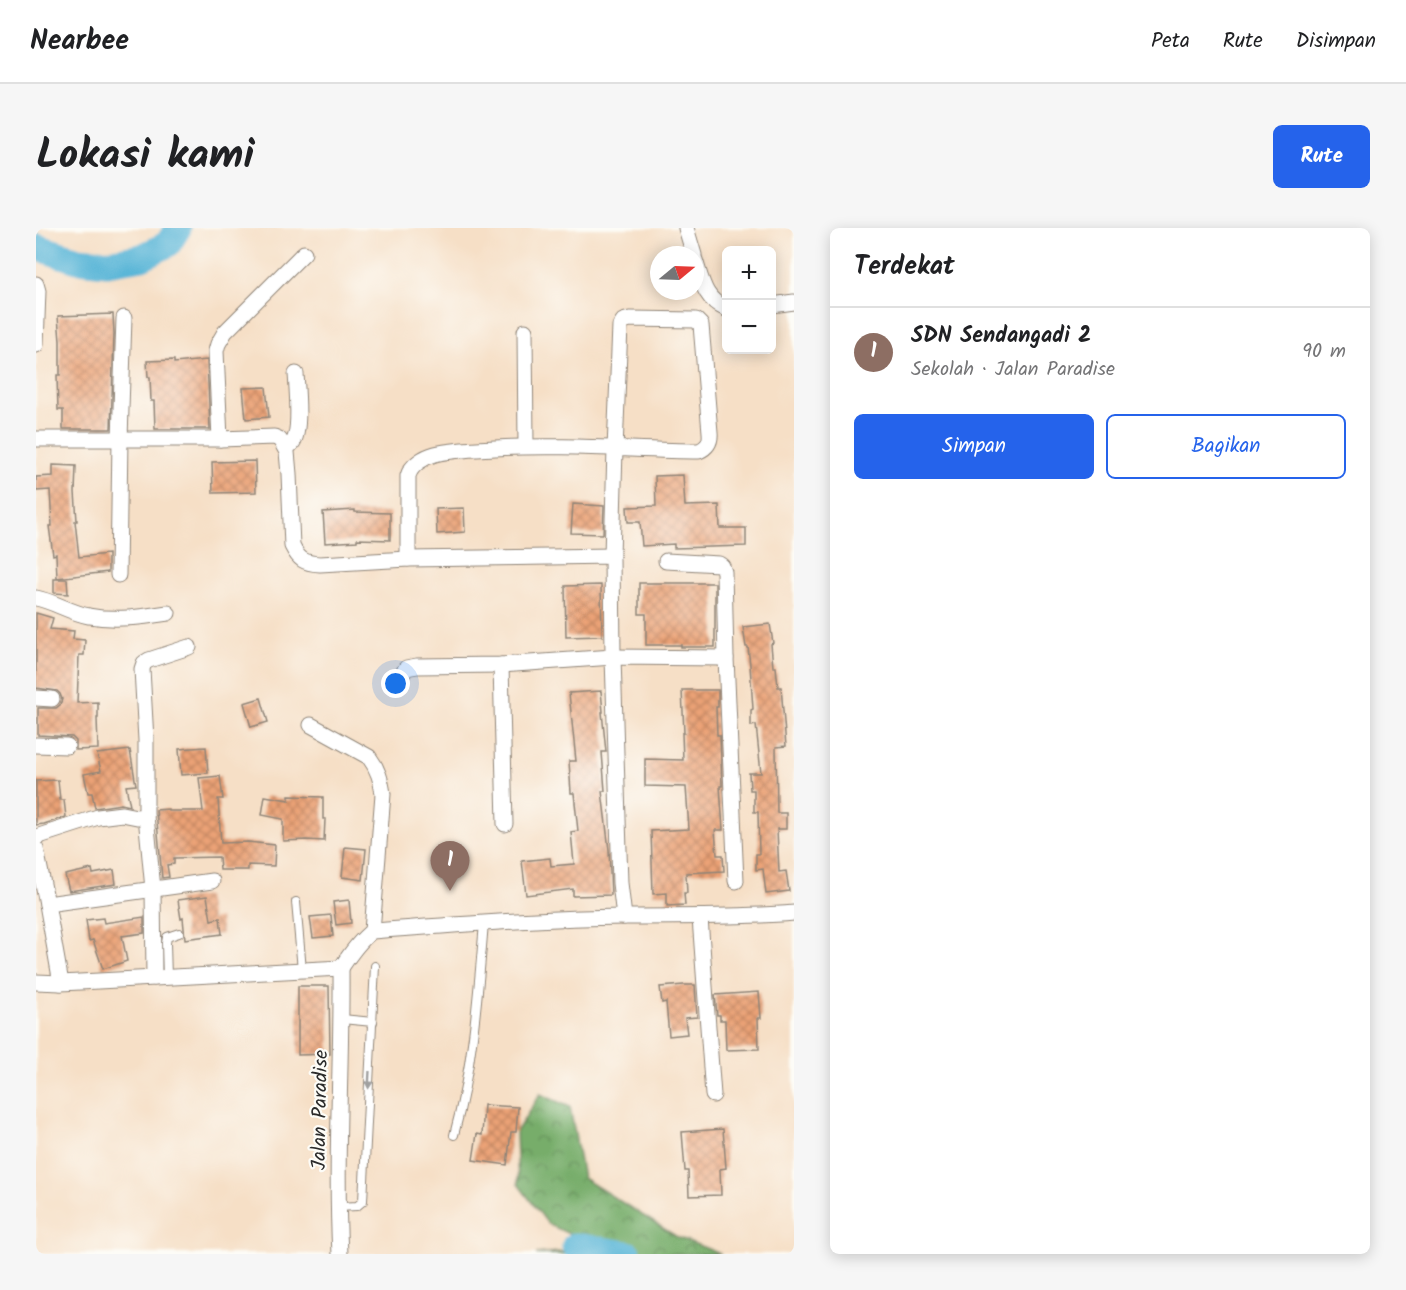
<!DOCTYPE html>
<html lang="id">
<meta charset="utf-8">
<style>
:root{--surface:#fff;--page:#f6f6f6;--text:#202124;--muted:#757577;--line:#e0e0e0;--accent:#2563eb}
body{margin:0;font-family:Kalam,sans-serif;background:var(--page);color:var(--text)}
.controls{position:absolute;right:18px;top:18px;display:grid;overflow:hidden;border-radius:9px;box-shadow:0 3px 15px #0003}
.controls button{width:54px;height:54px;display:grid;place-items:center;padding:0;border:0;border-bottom:2px solid var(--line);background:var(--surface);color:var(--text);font:30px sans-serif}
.compass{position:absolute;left:614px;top:18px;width:54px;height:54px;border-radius:50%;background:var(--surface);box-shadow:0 3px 15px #0003;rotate:71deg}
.you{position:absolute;left:360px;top:456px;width:21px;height:21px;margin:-15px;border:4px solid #fff;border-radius:50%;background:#1a73e8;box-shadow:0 0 0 9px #1a73e833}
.badge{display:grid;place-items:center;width:39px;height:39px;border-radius:50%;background:var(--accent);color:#fff;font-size:20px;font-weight:700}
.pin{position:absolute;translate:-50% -50px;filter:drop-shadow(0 2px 3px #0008)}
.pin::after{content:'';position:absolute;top:32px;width:21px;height:18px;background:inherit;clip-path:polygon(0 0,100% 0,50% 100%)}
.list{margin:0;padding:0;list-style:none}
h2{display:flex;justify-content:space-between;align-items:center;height:78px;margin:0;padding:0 24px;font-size:26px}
h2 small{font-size:20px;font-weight:400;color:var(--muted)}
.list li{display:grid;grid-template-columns:39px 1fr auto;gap:18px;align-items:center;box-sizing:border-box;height:90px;padding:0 24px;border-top:2px solid var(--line)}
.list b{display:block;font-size:22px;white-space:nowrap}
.list p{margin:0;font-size:20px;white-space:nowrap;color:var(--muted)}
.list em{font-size:20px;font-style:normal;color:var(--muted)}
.actions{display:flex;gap:12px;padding:18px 24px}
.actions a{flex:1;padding:14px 0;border:2px solid var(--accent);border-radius:9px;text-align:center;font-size:21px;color:var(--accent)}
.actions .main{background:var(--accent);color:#fff}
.map{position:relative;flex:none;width:758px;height:1026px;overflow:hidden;border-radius:9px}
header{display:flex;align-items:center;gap:36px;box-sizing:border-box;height:84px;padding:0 30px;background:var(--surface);border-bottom:2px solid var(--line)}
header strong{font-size:28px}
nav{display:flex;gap:33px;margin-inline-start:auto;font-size:21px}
.intro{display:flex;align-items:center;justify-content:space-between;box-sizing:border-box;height:144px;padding:0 36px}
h1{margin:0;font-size:42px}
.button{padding:15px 27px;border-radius:9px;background:var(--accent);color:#fff;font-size:21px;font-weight:700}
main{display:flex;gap:36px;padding:0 36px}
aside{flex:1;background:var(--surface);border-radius:9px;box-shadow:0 3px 15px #0003}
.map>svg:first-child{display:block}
.forest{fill:url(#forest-crowns);stroke:#516c4a;stroke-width:1.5}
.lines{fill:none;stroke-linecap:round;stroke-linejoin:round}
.river{stroke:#59b5d7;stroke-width:27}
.building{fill:url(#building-cross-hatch)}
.lane-casing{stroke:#908578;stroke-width:10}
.street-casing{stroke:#908578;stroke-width:17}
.lane{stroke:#fff;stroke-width:8}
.street{stroke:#fff;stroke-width:15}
.oneway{fill:#a0a0a0}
.labels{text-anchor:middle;stroke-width:4.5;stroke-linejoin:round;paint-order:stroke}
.street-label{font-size:20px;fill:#2b2b2b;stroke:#fdfcf7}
</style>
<header>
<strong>Nearbee</strong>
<nav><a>Peta</a><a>Rute</a><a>Disimpan</a></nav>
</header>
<div class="intro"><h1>Lokasi kami</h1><a class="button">Rute</a></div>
<main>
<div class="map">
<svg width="758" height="1026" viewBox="0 0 758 1026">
<defs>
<pattern id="forest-crowns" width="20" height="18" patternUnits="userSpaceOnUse" patternTransform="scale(1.5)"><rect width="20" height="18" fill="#77ad6a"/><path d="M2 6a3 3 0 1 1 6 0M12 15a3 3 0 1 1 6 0" fill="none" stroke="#628d57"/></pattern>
<pattern id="building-cross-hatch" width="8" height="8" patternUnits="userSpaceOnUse" patternTransform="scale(1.5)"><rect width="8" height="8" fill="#eba276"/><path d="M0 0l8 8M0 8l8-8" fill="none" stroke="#bf8461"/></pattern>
</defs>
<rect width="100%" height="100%" fill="#fdfcf7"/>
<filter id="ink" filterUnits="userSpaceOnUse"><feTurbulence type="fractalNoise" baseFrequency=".0167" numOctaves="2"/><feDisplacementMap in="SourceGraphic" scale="12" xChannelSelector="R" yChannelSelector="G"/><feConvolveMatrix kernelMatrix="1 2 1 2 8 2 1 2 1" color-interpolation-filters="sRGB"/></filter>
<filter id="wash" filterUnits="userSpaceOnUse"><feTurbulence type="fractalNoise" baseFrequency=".008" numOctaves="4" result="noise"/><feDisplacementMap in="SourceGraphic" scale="24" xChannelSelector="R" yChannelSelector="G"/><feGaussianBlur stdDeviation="1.35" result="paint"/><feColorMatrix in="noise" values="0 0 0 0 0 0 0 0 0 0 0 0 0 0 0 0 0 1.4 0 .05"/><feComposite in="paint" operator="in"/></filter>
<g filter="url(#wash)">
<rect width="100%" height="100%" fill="#f6dfc6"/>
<path class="forest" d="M504 866 534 879 547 950 641 1009 685 1026H500L564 1021 512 996 482 956 480 904Z"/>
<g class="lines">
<g class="river">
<path d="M0 19 42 32 71 35 106 29 132 16 142 0"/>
<path d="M539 1018 592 1026"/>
</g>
</g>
<g id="blocks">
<g class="building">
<path d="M77 86 78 106 75 201H27V182H22L21 147H24V113L22 88Z"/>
<path d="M138 132V135L171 132 174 201H119L118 173H115L114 149H112L111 133Z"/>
<path d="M230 159 233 189 210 191 207 160Z"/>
<path d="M219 233 220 264 177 265 176 234Z"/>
<path d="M17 237 40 238 39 264 41 293H39L43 329 72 326V344L21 350 20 326 17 327 13 298H16L14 262 0 263V249L17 248Z"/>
<path d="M647 247 649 278 683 277 684 300H710V318L638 320V316L606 318 604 294H592L591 279 620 278 619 248Z"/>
<path d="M537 276 568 278 567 306 535 305Z"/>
<path d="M428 280 429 304 401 306 400 281Z"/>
<path d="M319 282V284L354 285V312L321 311V313L289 315 287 284Z"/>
<path d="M18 351H31L32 366 18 365Z"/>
<path d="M603 355H679V419H645V417H610V386H603Z"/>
<path d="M565 357 566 408 530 409 529 358Z"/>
<path d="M0 385 17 390 14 401 38 403 37 411 49 412 48 427H43L41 475 62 474V490H61L62 521 40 522V513L36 509 2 507V480H20L24 477 26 471 24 466 21 463 0 460Z"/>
<path d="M734 396 737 415 735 416 737 439H740L742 459H745L750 518 740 519 741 585H750V601H741L743 644 750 643 753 663 730 666 727 641 720 642V626H723L722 584H718V562H714L713 545H725L720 497 715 498V482L717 481 714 437 712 419H710L707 399Z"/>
<path d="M646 462H682V479H680L681 507H684L686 558H684L687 602H679L681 627H687L688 643 650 645 651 665H648L649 677 631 678V665L617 666 615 603 653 601 650 559 609 558V531L647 532 646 505H648Z"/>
<path d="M565 463 567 484H566L570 524H566L569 563H566L573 622 575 667 537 668V661L490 667 486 633 514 630 515 638 538 636 535 604 542 603 538 565H535L533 533H540L533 465Z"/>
<path d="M225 470 232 494 215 499 208 475Z"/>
<path d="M170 519 172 545 145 547 143 521Z"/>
<path d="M94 522 100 557 90 558 94 578 85 576 59 580 56 565H52L48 546 65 543 61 526Z"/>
<path d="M184 548 187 571H182L185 615 212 614 239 617 238 638 212 637V642H184L183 629 138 630V636L131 637 133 649 126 650 120 582 132 581V583H167L163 550Z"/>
<path d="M22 552 24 572H28L30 589 8 596 0 597V553Z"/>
<path d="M229 568 253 572V568L287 569V591H289L288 613 270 612 247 613V591L226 587Z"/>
<path d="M309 619 330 621 327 652 306 649Z"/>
<path d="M56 641 57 646 78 642 80 656 33 663 29 647Z"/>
<path d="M171 668 175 692 184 690 186 706 149 711 147 690 145 691 142 672Z"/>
<path d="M313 672 315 695 300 697 297 674Z"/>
<path d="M295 687 297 708 277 710 274 689Z"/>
<path d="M108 689V705L86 708 91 733 67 741 57 712 53 713 50 692 67 690 68 695Z"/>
<path d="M648 757H659L661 789 649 790 651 806 633 808 630 774 626 775 624 759Z"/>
<path d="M262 758H293L294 826 262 827Z"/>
<path d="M723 764 725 790H722L723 821 690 822 689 792H684V787H681L679 767Z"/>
<path d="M448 877 482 879 480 904H475L471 937 437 932 441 906 446 907Z"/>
<path d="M687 901 690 940 684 941 685 967 653 968 652 943H649L646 904Z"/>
</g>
</g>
</g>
<g filter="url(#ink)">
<use href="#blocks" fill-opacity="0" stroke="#908578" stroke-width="1.5"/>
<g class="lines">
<g class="lane-casing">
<g id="lane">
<path d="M260 674 266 742"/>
<path d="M131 750 130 715 131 709 143 705"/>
<path d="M306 791 337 794"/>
<path d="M418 907C437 837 442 766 448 695"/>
<path d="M301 979 321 978 327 973 339 738"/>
</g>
</g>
<g class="street-casing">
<g id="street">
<path d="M650 0 658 27"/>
<path d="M659 32C666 53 668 71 690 81"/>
<path d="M0 56 2 63 0 117"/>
<path d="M736 77 758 74"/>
<path d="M489 103 490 218"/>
<path d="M0 211H184L238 209 243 211 246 215 251 224 253 246 256 318C263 332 268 335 284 336L372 331 576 328 577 429 584 655 588 689"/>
<path d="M184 211 180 123 182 116 189 104 268 25"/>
<path d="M250 220C253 218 255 217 257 214 265 203 261 160 260 146"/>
<path d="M372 331V248C375 237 388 229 399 226 419 221 439 221 459 220 527 216 595 222 663 223 672 219 675 214 674 204L665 97 660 92 594 91 587 93 584 98 579 221 576 328"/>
<path d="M630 333 683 336 686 338 688 344 690 430 700 653"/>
<path d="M82 347 84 211 88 90"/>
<path d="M0 370C17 373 35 385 53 388 79 393 106 389 132 385"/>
<path d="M465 437 469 596"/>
<path d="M365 456 366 447 370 440 381 438 465 437 577 429 690 430"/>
<path d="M0 470 16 471"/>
<path d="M275 497 333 529C342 541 345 552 347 566L336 703"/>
<path d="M0 517 31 518"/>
<path d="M0 609 62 589 86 586 101 589 110 588"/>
<path d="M0 621 11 676 25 755"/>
<path d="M11 676 176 653"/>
<path d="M664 690 677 867"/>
<path d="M305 740C314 726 323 713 336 703 420 697 504 690 588 689 645 688 701 690 758 685"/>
<path d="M118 750 117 661 110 588V512L106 441 108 435 113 432 153 419"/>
<path d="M0 754 25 755 305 740"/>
<path d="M304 1026C299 931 306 835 305 740"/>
</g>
</g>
<use href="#lane" class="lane"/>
<use href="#street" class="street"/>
</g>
<defs><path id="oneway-solid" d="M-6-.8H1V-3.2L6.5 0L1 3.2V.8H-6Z" transform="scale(1.5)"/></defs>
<use class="oneway" href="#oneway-solid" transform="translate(333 852) rotate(93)"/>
</g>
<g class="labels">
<g class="street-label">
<text transform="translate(283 882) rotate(-89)" y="7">Jalan Paradise</text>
</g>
</g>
</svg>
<div class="controls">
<button>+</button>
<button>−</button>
</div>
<svg class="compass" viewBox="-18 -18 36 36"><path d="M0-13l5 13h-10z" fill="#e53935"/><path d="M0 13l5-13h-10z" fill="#757577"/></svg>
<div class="you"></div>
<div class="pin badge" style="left:414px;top:663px;background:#8d6e63">1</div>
</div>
<aside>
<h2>Terdekat<small></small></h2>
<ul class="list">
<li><span class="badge" style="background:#8d6e63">1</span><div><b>SDN Sendangadi 2</b><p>Sekolah · Jalan Paradise</p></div><em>90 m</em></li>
</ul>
<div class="actions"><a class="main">Simpan</a><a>Bagikan</a></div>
</aside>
</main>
